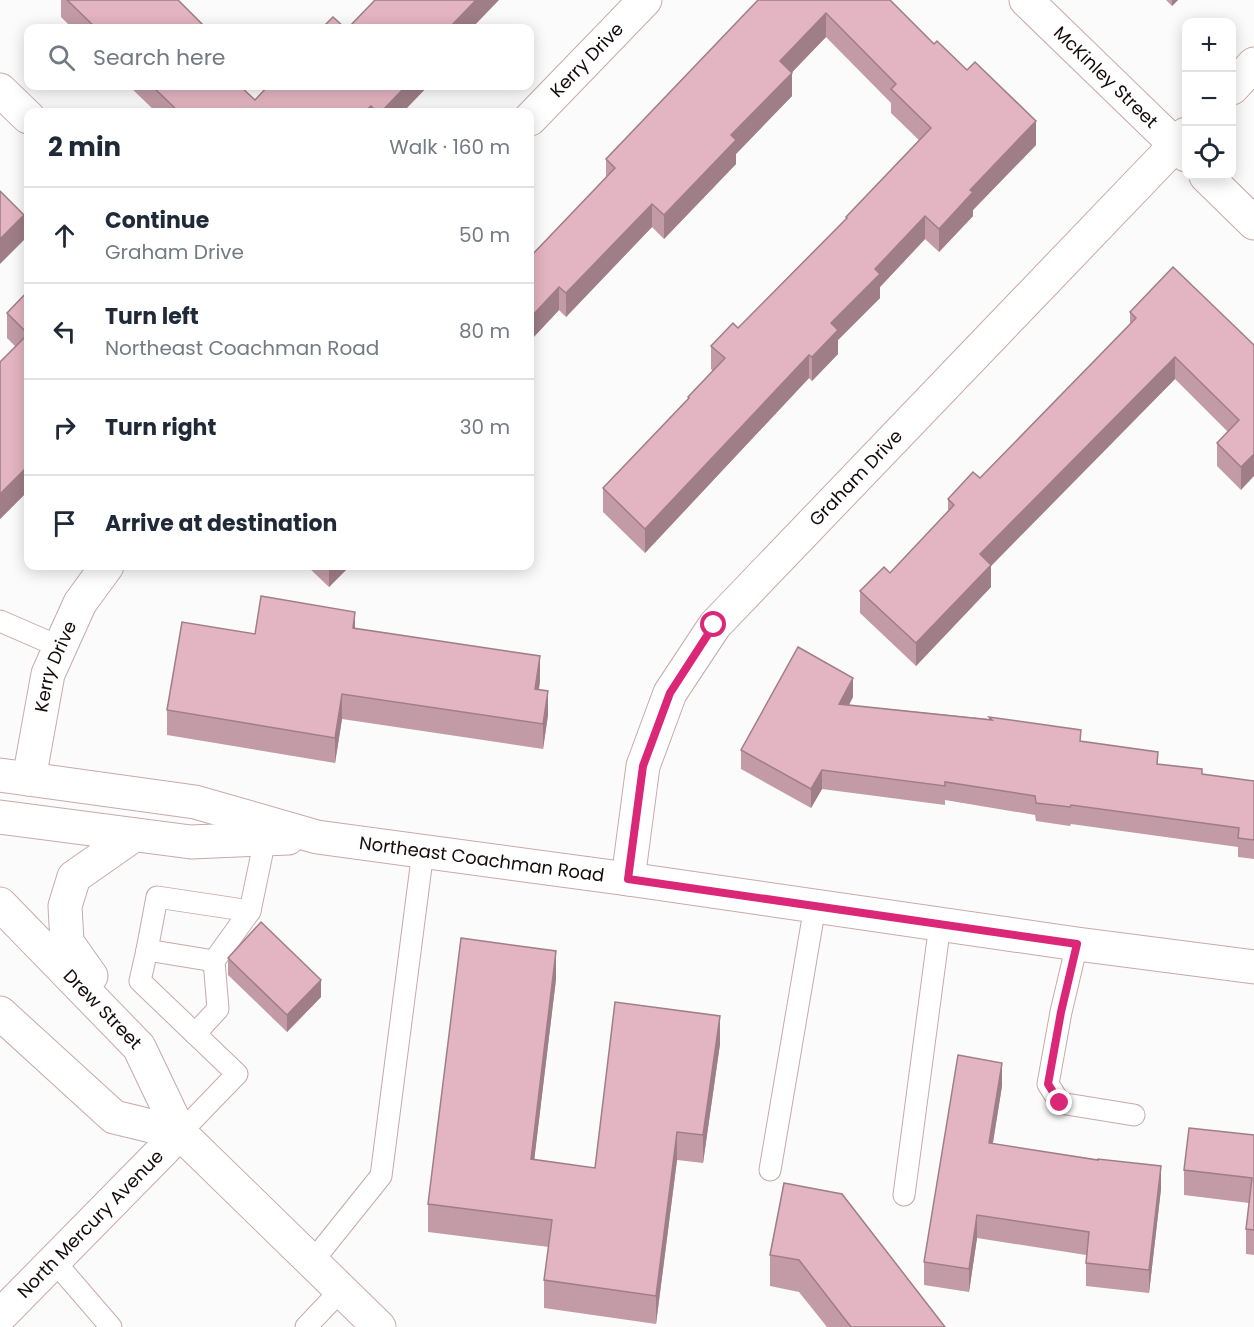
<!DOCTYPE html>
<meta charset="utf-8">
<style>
:root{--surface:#fff;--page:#f6f6f7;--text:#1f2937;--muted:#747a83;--line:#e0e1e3}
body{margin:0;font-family:Poppins,sans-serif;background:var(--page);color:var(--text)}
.controls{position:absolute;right:18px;top:18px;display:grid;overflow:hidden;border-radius:12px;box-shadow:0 3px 15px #0003}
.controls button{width:54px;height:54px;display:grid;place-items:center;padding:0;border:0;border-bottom:2px solid var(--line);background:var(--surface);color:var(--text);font:30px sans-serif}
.stop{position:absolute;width:18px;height:18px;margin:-14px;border:4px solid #db2777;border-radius:50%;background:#fff}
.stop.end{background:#db2777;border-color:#fff;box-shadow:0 2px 6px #0008}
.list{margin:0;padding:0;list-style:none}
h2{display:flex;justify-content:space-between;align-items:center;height:78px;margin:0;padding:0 24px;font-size:26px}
h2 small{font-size:20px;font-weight:400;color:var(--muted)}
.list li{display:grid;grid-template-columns:39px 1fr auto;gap:18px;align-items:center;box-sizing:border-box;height:96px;padding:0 24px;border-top:2px solid var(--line)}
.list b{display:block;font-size:22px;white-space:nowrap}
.list p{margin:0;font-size:20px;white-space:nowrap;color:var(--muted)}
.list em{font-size:20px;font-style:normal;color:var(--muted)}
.icon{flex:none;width:33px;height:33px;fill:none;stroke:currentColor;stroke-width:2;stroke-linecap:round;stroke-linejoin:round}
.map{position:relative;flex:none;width:1254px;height:1327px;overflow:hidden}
.search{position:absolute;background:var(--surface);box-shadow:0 3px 15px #0003;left:24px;top:24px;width:510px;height:66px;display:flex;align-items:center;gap:15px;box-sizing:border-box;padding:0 21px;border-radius:12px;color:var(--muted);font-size:22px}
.panel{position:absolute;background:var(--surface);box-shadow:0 3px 15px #0003;left:24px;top:108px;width:510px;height:462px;border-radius:12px}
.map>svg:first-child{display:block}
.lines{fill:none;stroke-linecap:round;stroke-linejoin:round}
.lane-casing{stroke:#c8a9a9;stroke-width:23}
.street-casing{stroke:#c8a9a9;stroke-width:35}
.secondary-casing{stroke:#c8a9a9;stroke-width:35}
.lane{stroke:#fff;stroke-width:21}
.street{stroke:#fff;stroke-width:33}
.secondary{stroke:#fff;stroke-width:33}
.wall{fill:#c39ba6}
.shaded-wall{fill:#9f7e87}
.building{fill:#e3b4c1;stroke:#9f7e87;stroke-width:1.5}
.route{stroke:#db2777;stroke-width:8}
.labels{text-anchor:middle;stroke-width:5;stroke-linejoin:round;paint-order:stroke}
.street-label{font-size:18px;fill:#150b0b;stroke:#fbfbfb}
</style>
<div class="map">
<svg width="1254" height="1327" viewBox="0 0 1254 1327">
<rect width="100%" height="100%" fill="#fbfbfb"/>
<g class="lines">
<g class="lane-casing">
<g id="lane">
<path d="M0 621 60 647"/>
<path d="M1077 944 1061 1012 1048 1084 1060 1103 1134 1115"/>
<path d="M147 950 140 981 237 1074 180 1133"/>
<path d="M214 961 147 950 157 897 250 911"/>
<path d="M195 1034 218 1009 214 961 250 911 265 839"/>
<path d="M770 1170 815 906"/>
<path d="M904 1195 940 924"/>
<path d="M54 1261 111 1327"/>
<path d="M312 1262 381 1176 423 851"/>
<path d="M306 1327 341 1290"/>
</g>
</g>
<g class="street-casing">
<g id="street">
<path id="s1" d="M1026 0 1186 155"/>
<path d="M1232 88 1254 64"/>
<path d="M0 90 28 117"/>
<path id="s2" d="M530 119 645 0"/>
<path d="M1206 176 1254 223"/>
<path id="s3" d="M29 779 48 674 80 603 107 566"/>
<path id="s4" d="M628 879 643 766 670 693 715 625 1186 134"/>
<path id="s5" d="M0 1316 180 1133"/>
</g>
</g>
<g class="secondary-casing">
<g id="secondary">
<path id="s6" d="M0 775 195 802 317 837 628 879 1077 944 1254 967"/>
<path d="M0 817 191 842 288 838"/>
<path id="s7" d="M0 904 139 1047 180 1133 379 1327"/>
<path d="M91 976 67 942 65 906 74 877 134 835"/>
<path d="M0 1013 114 1117 180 1133"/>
</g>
</g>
<use href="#lane" class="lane"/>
<use href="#street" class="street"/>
<use href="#secondary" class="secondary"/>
</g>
<g class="wall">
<path d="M61 0H178L203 28H72L61 17Z"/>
<path d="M758 0H890L1036 145 973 210V216L939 252 925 239 880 287V298L838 340V354L812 381 809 378 645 553 603 512V488L688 400V397L713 371 711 369V346L738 328 846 219V217L919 140 891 113V103L826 37 791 72 792 96 736 154V164L664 239 652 227 566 317 559 310 530 341V257L606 178V159Z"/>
<path d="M1166 0H1178L1172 6Z"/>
<path d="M129 86H240L255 100 428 86 403 112H156Z"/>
<path d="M28 291V491L0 519 16 347 7 338V313Z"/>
<path d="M1130 312 1254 345 1241 490 1217 466V443L1228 432 1175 379 991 566V587L916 666 860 613V591L890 573 948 512V499L980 478 1130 325Z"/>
<path d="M307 566H350L329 587Z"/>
<path d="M355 629 540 681 539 689 548 715 543 749 342 719 335 763 167 735V710L255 634Z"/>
<path d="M853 697 849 705 989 719V717L1081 741 1158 764 1202 774 1254 781V859L1238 857V847L1071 824 1070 826 1036 821 1035 815 945 800V805L822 789 811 808 741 769V750Z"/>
<path d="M228 958 321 997 287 1032 228 975Z"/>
<path d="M556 979 534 1160 595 1168 720 1044 703 1163 677 1160 656 1324 544 1308V1280L549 1247 428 1232V1204Z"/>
<path d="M1002 1086 993 1143 1161 1189 1149 1293 1086 1286V1255L977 1238 969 1292 924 1285V1262Z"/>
<path d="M1254 1135V1255L1246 1254V1229L1249 1203 1184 1195V1170Z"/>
<path d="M784 1183 945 1327H827L799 1292 770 1286V1255Z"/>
</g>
<g class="shaded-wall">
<path d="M476 0H499L472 28H449Z"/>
<path d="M1172 0H1178L1172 6Z"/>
<path d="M826 13V37L780 85V61Z"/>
<path d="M792 73V96L736 154V164L664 239V215L731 135Z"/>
<path d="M406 86H428L403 112H381Z"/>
<path d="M371 106V112H364Z"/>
<path d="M1036 121V145L973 210V216L939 252V229L970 190Z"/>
<path d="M652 204V227L566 317V293Z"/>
<path d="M24 215V240L0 264V239Z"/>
<path d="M925 216V239L880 287V298L838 340V354L812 381V357L831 323 875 269Z"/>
<path d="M559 287V310L530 341V318Z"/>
<path d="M809 355V378L645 553V529Z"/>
<path d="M1175 357V379L991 566V587L916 666V643L980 554Z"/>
<path d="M1254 454V476L1241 490V467Z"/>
<path d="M28 466V491L0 519V494Z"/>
<path d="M329 566H350L329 587Z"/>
<path d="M355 612V636L353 628Z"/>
<path d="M540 656V681L535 713V689Z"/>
<path d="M853 678V697L839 723V704Z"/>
<path d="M548 691V715L543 749V724Z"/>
<path d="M342 694V719L335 763V738Z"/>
<path d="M822 770V789L811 808V789Z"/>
<path d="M556 951V979L531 1187V1159Z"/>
<path d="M321 980V997L287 1032V1015Z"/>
<path d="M720 1016V1044L703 1163V1135Z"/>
<path d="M1002 1063V1086L989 1166V1143Z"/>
<path d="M677 1132V1160L656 1324V1296Z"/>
<path d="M1161 1166V1189L1149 1293V1270Z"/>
<path d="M977 1215V1238L969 1292V1269Z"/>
</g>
<g class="building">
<path d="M67 0H178L203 25 199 28H96Z"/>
<path d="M375 0H476L449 28H348Z"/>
<path d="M758 0H890L934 44 937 41 967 70 975 62 1036 121 970 190 973 192 939 229 925 216 875 269 880 274 831 323 838 330 812 357 809 355 645 529 603 488 689 398 688 397 725 358 711 346 733 323 738 328 847 218 846 217 931 128 891 89 896 84 826 13 780 61 792 73 731 135 736 140 664 215 652 204 566 293 559 287 530 318V257L615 168 606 159Z"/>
<path d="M333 17 345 28H322Z"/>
<path d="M152 86H240L255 100 268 86H406L381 112H377L371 106 364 112H179Z"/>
<path d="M0 191 24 215 0 239Z"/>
<path d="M1173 267 1254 345V454L1241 467 1217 443 1239 420 1175 357 980 554 991 565 916 643 860 591 884 567 890 573 954 505 948 499 973 472 980 478 1136 318 1130 312Z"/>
<path d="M28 291V466L0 494V362L28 334 7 313Z"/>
<path d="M261 596 355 612 353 628 540 656 535 689 548 691 543 724 342 694 335 738 167 710 182 622 255 634Z"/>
<path d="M798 647 853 678 839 704 992 720 989 717 1081 730 1080 741 1158 752 1157 764 1202 769V774L1254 781V840L1238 838 1239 828 1071 805 1070 807 1036 803 1035 796 945 782V786L822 770 811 789 741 750Z"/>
<path d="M261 922 321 980 287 1015 228 958Z"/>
<path d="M461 938 556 951 531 1159 595 1168 615 1002 720 1016 703 1135 677 1132 656 1296 544 1280 552 1220 428 1204Z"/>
<path d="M958 1055 1002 1063 989 1143 1098 1160V1159L1161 1166 1149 1270 1086 1263 1089 1232 977 1215 969 1269 924 1262Z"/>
<path d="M1189 1128 1254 1135V1230L1246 1229 1252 1178 1184 1170Z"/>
<path d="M784 1183 842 1194 945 1327H851L799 1260 770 1255Z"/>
</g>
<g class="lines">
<path class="route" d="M714 625 670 693 643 766 628 879 1077 944 1061 1012 1048 1084 1060 1103"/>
</g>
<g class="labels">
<g class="street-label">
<text dy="6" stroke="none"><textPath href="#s2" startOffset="82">Kerry Drive</textPath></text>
<text dy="6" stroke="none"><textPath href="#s1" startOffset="111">McKinley Street</textPath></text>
<text dy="6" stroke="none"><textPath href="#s4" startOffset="477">Graham Drive</textPath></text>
<text dy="6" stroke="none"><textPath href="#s3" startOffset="116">Kerry Drive</textPath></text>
<text dy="6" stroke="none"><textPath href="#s6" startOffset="490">Northeast Coachman Road</textPath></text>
<text dy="6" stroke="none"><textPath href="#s7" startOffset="147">Drew Street</textPath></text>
<text dy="6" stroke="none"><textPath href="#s5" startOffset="129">North Mercury Avenue</textPath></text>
</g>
</g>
</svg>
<div class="controls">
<button>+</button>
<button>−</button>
<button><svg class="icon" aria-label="locate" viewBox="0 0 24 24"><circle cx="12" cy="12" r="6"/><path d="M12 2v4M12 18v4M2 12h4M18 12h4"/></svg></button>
</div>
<div class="stop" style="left:714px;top:625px"></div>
<div class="stop end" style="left:1060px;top:1103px"></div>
<div class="search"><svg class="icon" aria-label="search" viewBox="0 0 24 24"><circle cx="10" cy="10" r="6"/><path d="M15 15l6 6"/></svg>Search here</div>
<section class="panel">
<h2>2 min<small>Walk · 160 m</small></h2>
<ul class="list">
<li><svg class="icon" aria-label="ahead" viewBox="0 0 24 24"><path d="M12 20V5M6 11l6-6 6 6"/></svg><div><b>Continue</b><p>Graham Drive</p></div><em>50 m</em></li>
<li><svg class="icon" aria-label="left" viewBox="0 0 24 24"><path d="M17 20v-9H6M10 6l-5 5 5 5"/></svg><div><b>Turn left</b><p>Northeast Coachman Road</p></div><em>80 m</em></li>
<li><svg class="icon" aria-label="right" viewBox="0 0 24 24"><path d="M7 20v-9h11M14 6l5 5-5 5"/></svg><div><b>Turn right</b></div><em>30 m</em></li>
<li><svg class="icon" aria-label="arrive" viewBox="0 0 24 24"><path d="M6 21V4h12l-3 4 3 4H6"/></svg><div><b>Arrive at destination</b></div></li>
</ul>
</section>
</div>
